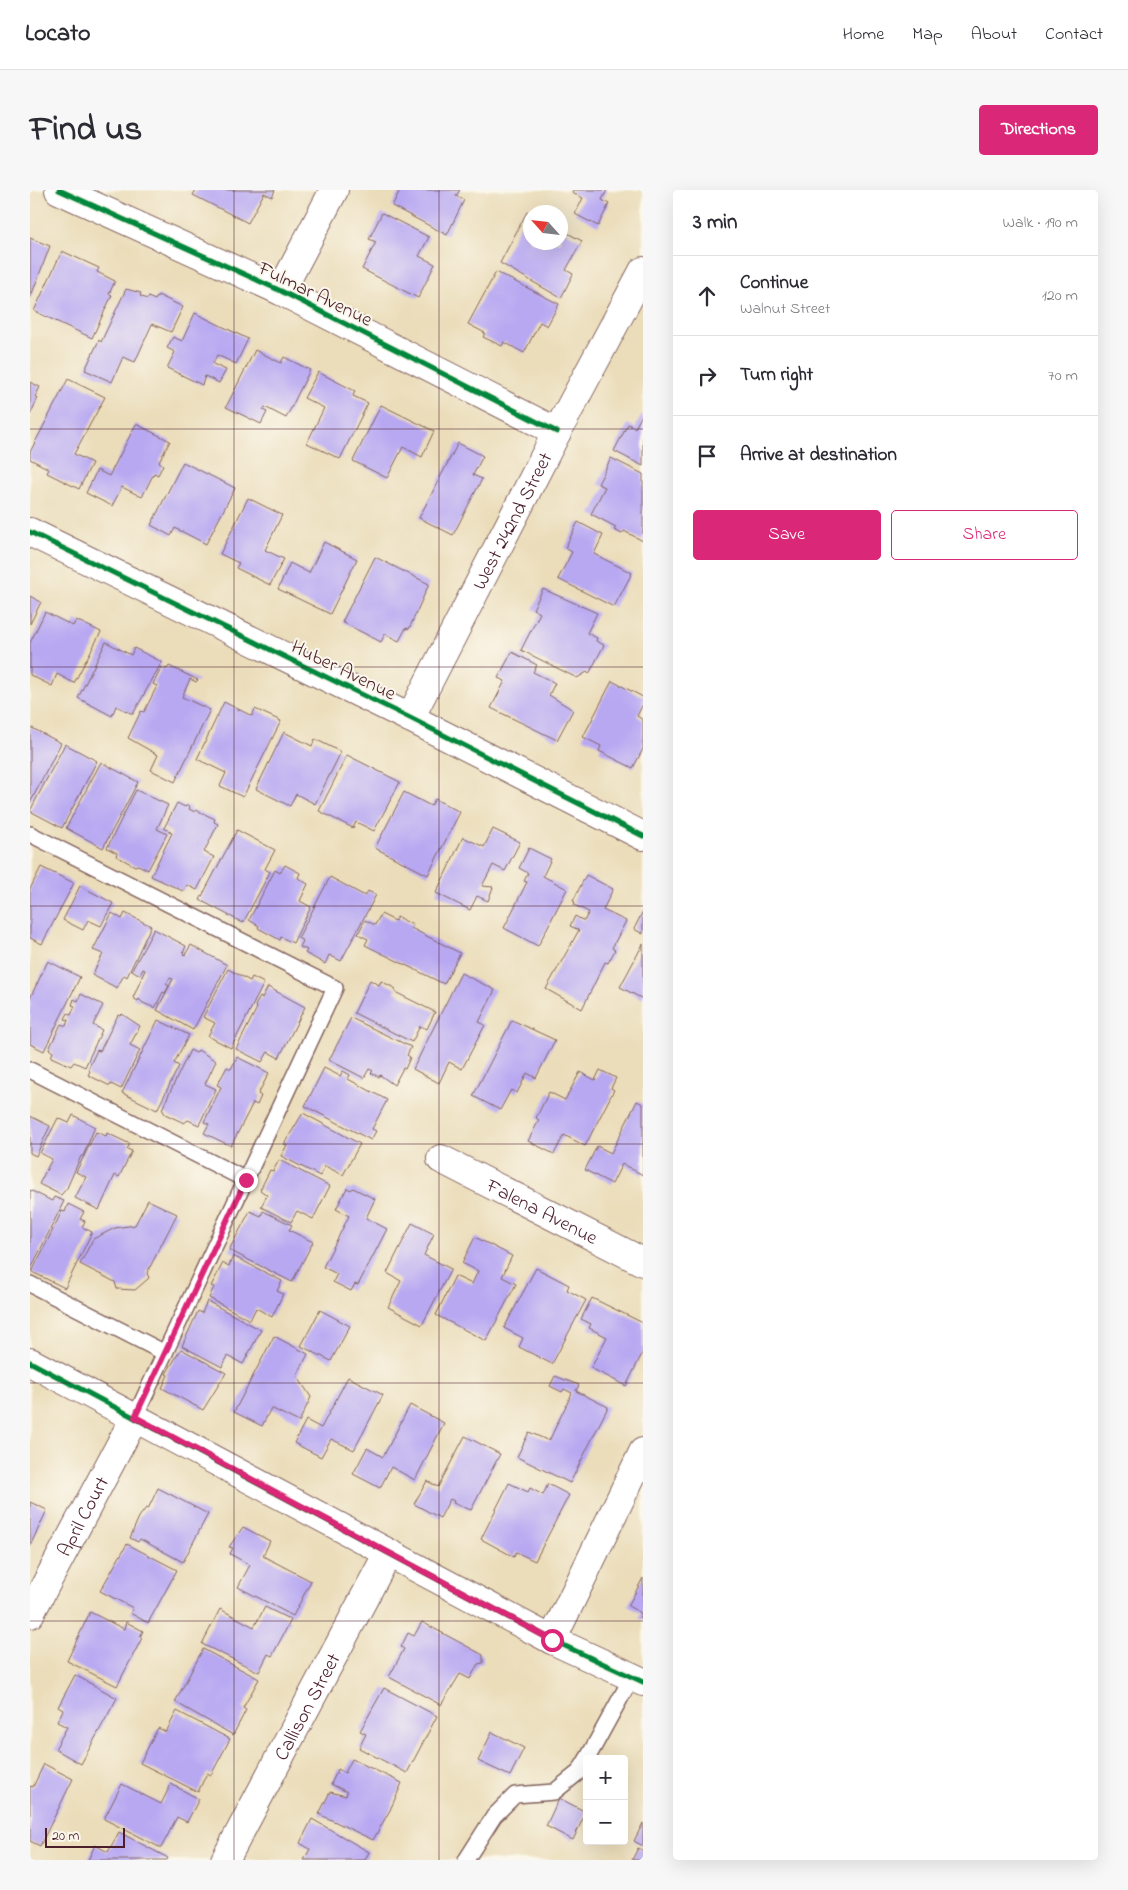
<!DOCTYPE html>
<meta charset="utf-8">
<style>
:root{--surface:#fff;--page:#f7f7f7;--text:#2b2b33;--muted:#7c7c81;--line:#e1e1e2;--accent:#db2777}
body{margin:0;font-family:"Indie Flower",sans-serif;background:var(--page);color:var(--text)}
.controls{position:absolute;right:15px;bottom:15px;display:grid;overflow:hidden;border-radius:5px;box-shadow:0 5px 20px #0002}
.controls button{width:45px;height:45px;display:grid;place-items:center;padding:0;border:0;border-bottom:1px solid var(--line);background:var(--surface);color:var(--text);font:25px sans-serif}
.compass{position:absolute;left:493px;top:15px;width:45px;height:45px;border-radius:50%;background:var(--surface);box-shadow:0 5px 20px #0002;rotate:297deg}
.scale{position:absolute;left:15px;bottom:12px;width:80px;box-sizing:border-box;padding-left:5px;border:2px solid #4a1f2b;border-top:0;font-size:14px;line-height:18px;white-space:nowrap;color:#4a1f2b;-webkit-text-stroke:4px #fbf7ec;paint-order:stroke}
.stop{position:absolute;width:15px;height:15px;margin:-11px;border:4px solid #db2777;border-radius:50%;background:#fff}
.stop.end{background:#db2777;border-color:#fff;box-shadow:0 1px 5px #0008}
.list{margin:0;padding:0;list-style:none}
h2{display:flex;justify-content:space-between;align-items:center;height:65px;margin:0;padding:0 20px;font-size:21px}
h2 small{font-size:16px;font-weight:400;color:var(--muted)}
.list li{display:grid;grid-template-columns:32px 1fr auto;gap:15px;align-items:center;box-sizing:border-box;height:80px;padding:0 20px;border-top:1px solid var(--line)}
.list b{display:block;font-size:19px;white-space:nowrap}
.list p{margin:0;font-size:16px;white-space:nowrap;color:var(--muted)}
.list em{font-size:16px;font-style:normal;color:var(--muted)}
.actions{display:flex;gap:10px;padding:15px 20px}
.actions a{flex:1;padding:11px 0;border:1px solid var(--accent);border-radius:5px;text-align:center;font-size:18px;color:var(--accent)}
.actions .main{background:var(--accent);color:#fff}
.icon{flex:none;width:28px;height:28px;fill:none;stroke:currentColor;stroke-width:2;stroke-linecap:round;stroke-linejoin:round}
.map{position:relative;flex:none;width:613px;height:1670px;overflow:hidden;border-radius:5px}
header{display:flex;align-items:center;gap:30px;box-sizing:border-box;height:70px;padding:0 25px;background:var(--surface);border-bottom:1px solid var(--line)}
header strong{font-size:24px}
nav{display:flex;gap:28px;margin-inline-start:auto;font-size:18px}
.intro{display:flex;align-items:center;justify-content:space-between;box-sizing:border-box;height:120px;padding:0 30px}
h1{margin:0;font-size:35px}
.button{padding:12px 22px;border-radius:5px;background:var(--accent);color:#fff;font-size:18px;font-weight:700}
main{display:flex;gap:30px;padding:0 30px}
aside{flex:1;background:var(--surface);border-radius:5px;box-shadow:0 5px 20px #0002}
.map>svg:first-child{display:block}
.building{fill:#b8a8f2}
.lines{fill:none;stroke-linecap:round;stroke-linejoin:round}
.lane-casing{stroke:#82625d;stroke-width:18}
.street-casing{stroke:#82625d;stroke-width:30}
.lane{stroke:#fff;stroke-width:15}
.street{stroke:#fff;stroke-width:28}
.cycleway-casing{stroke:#fbf7ec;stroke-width:8}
.cycleway{stroke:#00873e;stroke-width:5}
.route{stroke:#db2777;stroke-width:6}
.grid{fill:none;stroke:#4a1f2b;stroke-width:1;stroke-opacity:0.55}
.labels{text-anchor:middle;stroke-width:4;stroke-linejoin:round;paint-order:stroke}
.street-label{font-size:20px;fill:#4a1f2b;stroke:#fbf7ec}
</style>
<header>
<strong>Locato</strong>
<nav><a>Home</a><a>Map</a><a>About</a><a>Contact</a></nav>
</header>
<div class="intro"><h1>Find us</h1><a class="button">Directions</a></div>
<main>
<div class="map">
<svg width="613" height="1670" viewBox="0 0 613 1670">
<rect width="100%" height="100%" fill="#fbf7ec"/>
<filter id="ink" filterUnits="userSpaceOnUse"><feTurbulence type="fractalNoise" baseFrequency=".02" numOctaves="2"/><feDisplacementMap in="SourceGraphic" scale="10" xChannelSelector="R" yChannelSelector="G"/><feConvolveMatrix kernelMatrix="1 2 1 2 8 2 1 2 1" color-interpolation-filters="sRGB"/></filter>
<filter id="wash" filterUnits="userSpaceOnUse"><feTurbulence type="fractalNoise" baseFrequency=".0096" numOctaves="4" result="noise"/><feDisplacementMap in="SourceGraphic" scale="20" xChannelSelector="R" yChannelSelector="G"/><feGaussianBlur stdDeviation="1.12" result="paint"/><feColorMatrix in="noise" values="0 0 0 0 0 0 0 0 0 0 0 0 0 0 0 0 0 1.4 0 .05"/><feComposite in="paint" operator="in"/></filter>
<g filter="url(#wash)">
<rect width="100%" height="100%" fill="#ebddba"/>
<g id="blocks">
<g class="building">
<path d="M166 0H245L242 7 234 3 218 33 163 5Z"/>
<path d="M370 0H430L426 6 434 10 417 45 362 16Z"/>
<path d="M543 0H577L572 10 579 14 568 36 545 24 553 8 542 3Z"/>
<path d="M497 22 500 23V52H530V39L552 51 536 80 543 84 531 108 470 73Z"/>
<path d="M352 23 399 47 389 66 405 74 388 108 332 79 346 52 339 49Z"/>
<path d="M0 48 20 56 0 109Z"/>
<path d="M32 61 69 78 67 82 85 91 79 104 82 105 62 148 4 121Z"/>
<path d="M466 82 529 114 517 136 510 132 494 163 474 152 472 156 453 147 455 143 438 134Z"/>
<path d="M96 99 111 103 110 106 117 109 118 107 125 110 128 105 153 117 141 142 122 134 105 172 93 167 82 192 55 180 69 150 71 152Z"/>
<path d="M165 123 218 149 206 174 187 165 183 174 196 180 189 193 175 186 172 195 137 178 145 162 137 158 143 147 152 151Z"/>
<path d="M225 160 251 173 254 167 280 180 256 228 235 217 233 220 237 222 231 234 196 217Z"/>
<path d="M288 182 325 201 323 206 338 213 310 269 277 253 294 218 274 208Z"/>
<path d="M38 189 75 207 44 264 62 273 49 299 17 283 19 279 0 269V262Z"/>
<path d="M0 192 10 197 5 207 8 208 0 225Z"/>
<path d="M351 215 404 241 392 267 373 257 357 288 323 271Z"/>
<path d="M613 223V276L584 261 598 234 605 238Z"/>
<path d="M106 234 140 251 129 272 133 275 128 285 124 283 112 307 92 297 82 316 56 303 67 280 79 286Z"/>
<path d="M428 253 453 266 443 285 452 289 423 345 389 328Z"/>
<path d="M581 268 613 284V351L594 341 592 344 584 340 586 337 561 324 575 297 568 294Z"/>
<path d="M153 272 205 298 176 354 145 338 141 346 121 335Z"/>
<path d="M218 308 252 325 235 360 254 369 240 395 206 378 209 373 190 364Z"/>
<path d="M548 332 573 345 564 364 602 383 584 417 528 389 542 362 535 358Z"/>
<path d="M294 352 327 369 300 424 248 399 260 373 279 383Z"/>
<path d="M345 367 399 394 379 439 376 438 369 451 355 444 351 452 312 432Z"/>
<path d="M513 399 567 423 557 443 567 448 566 451 574 455 559 484 557 482 547 488 491 460 510 423 503 419Z"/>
<path d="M0 406 11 412 0 434Z"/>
<path d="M15 422 43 436 46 430 71 442 44 493 27 484 22 496 0 485V453Z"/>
<path d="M76 452 101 465 104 458 132 472 103 524 86 516 82 526 48 508Z"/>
<path d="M482 462 507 475 503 482 525 493 519 505 543 520 527 550 461 518 475 491 468 488Z"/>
<path d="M139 476 168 490 166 492 160 489 152 507 180 520 145 592 121 580 128 565 98 548 111 521 114 522 127 496 123 494 132 477 137 479Z"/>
<path d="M582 491 613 507V514L607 526 613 530V559L603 578 569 561 571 556 553 547Z"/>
<path d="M194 512 222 526 225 519 251 531 213 607 190 596 196 583 167 569Z"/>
<path d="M0 537 31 553 0 613Z"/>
<path d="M254 542 282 556 285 549 311 562 285 614 266 604 260 616 226 599Z"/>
<path d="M35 554 67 571 32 638 0 621Z"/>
<path d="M317 565 370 592 344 641 326 632 323 638 289 621Z"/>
<path d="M71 572 108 592 73 658 36 638Z"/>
<path d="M106 600 138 615 127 639 137 644 118 680 108 675 105 676 86 666 87 663 77 658Z"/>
<path d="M374 602 401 616 405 609 430 622 398 685 345 658Z"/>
<path d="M147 613 155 617 157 615 160 617 159 619 165 622 166 620 185 629 184 632 188 634 174 662 184 667 167 700 157 695 153 701 121 686 142 643 134 638Z"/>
<path d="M463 639 490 652 475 681 463 675 452 696 463 697 458 711 447 706 440 720 406 703 433 647 454 657Z"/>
<path d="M207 640 245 660 235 679 240 682 213 733 170 710Z"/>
<path d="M499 658 521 669 513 686 537 699 508 756 474 738 497 692 494 691 498 683 489 678Z"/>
<path d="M255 675 270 683 268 688 278 694 270 711 281 717 263 753 251 747 250 750 228 738 229 736 219 730 245 680 250 683Z"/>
<path d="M11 677 44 693 12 754 0 748V699Z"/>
<path d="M556 685 583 699 573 720 596 731 582 758 585 760 578 773 575 772 552 819 516 799 549 740 540 736 545 726 554 731 559 722 544 715 545 712 543 711Z"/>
<path d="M300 687 335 706 338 701 346 705 311 771 299 765 295 774 275 763 277 760 270 757 273 751 268 748Z"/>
<path d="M50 696 83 713 71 736 58 730 53 740 33 730Z"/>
<path d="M613 721V744L604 739Z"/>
<path d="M82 723 92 729 95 723 121 736 97 787 94 785 87 798 62 785 73 764 63 760Z"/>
<path d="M351 724 365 731 367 727 383 735 381 738 430 763 414 794 335 755 338 749 328 744 335 730 345 735Z"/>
<path d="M124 739 156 756 153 763 155 765 161 755 197 775 163 840 127 820 143 789 140 788 136 794 139 796 135 803 133 802 125 818 113 813 109 809 108 811 103 808 115 780 113 779 110 785 102 780Z"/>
<path d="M613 754V809L590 797Z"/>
<path d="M18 771 50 787 14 861 0 854V808Z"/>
<path d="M198 779 220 791 222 787 234 793 201 858 178 846 185 833 173 827Z"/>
<path d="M431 783 465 800 449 832 455 835 432 879 419 872 409 893 383 879Z"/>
<path d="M340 790 349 795 351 791 366 799 365 802 405 822 397 839 390 836 382 852 324 823Z"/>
<path d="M238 797 275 817 249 868 238 862 232 872 206 859 227 818 225 816 230 807 232 808Z"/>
<path d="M51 804 73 815 63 835 72 840 55 877 44 872 41 876 21 867 23 862 19 859 31 834 36 836 38 830 35 829 38 823 41 825 45 816 42 815 44 809 48 811Z"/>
<path d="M92 824 110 836 100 855 110 860 91 899 81 894 80 896 58 885 60 881 58 879 67 860 70 861 88 825 90 826Z"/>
<path d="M321 828 381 857 377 865 380 867 379 870 375 879 373 878 364 895 350 885 349 887 341 883 343 881 339 879 334 888 299 870Z"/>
<path d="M128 830 159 845 144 873 149 876 127 920 92 903Z"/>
<path d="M482 830 525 850 506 888 497 883 487 903 481 900 470 920 443 906Z"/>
<path d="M160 860 166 863 168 860 186 871 175 894 186 899 169 935 158 930 154 933 135 924 132 919Z"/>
<path d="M207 867 239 883 228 904 231 906 227 915 223 913 201 956 174 943 179 934 174 932 191 897 187 895 197 877 201 879Z"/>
<path d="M294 878 310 886 313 881 320 885 318 889 357 910 342 939 346 941 341 950 275 916Z"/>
<path d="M570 880 586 888 581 898 584 900 555 956 534 945 524 964 498 951 509 930 506 928 519 902 535 910 550 882 565 890Z"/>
<path d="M607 911 613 914V985L592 974 582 994 555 980 567 956 581 963Z"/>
<path d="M273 923 330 954 313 985 295 976 290 986 251 966 257 955 254 954Z"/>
<path d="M43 925 65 937 53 966H51L37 998 31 1005 9 994 22 969 10 963 28 928 39 933Z"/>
<path d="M0 926 20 936 6 966 0 963Z"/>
<path d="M66 942 76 946 77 943 100 954 97 959 102 961 89 987 85 985 69 1020 45 1008 56 987 46 982Z"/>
<path d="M249 970 300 996 283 1029 267 1021 261 1032 231 1017 237 1005 230 1000 240 980 243 981Z"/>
<path d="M317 998 321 1000 323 998 345 1009 336 1028 357 1039 328 1095 325 1094 321 1101 303 1092 307 1084 293 1077 319 1026 306 1019Z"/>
<path d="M0 1000 22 1011 24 1007 34 1011 0 1081Z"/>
<path d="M118 1010 147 1024 117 1083 119 1088 105 1100 87 1099 85 1092 50 1074 63 1049 85 1038 105 1035Z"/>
<path d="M38 1014 54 1022 50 1029 55 1031 52 1037 62 1042 35 1098 2 1082 32 1021 35 1022Z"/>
<path d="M220 1021 231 1026 233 1021 262 1035 259 1040 283 1052 262 1092 199 1060Z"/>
<path d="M382 1033 404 1044 394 1065 421 1079 392 1135 358 1117 371 1091 357 1083Z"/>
<path d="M445 1047 482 1066 472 1087 486 1094 456 1151 406 1125 425 1086 442 1094 448 1081 432 1073Z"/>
<path d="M203 1066 252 1091 247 1101 253 1104 242 1127 226 1118 220 1130 179 1108 184 1097 181 1096 193 1073 199 1076Z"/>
<path d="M506 1078 539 1095 537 1100 556 1110 522 1174 489 1157 493 1148 474 1138Z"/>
<path d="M562 1108 613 1133V1162L596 1196 561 1178 577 1147 559 1138 561 1134 551 1129Z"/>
<path d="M177 1111 231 1140 213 1174 198 1166 192 1177 152 1156 168 1121 172 1123Z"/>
<path d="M290 1120 320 1136 301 1171 271 1156Z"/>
<path d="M244 1146 278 1164 267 1186 281 1207 269 1232 241 1218 232 1236 204 1222Z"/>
<path d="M151 1159 196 1183 173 1220 132 1198 138 1185 136 1184Z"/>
<path d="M525 1186 549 1195 546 1201 578 1217 540 1293 487 1267 499 1242 519 1251 542 1203 534 1199 532 1202 520 1196Z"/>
<path d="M318 1187 353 1205 324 1260 301 1249 291 1267 264 1253 276 1230 291 1238Z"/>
<path d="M380 1215 414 1233 385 1290 361 1277 350 1298 323 1284 337 1258 353 1267Z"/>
<path d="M435 1246 470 1264 441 1320 423 1313 424 1311 420 1309 410 1328 384 1314 397 1291 408 1297Z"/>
<path d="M479 1293 498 1302 500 1298 513 1305 518 1294 539 1305 505 1371 486 1362 484 1367 451 1349Z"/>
<path d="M128 1298 178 1324 153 1372 110 1349 108 1352 100 1348 109 1327 116 1318 118 1319Z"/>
<path d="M0 1312 17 1320 0 1356Z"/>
<path d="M213 1337 240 1351 233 1366 281 1391 263 1426 208 1397 220 1375 200 1364 203 1358 199 1357Z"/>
<path d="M97 1354 147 1380 118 1433 100 1423 103 1418 70 1401Z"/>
<path d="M613 1388V1430L609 1428 611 1423 598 1416Z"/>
<path d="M235 1417 261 1430 242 1466 238 1464 229 1482 172 1454 190 1419 224 1437Z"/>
<path d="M60 1422 94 1439 96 1432 113 1441 110 1447 112 1448 87 1496 37 1471Z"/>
<path d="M392 1432 453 1465V1473L448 1474 440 1489 430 1484 411 1515 359 1487 374 1459 371 1457 378 1443 384 1446Z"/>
<path d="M173 1459 229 1489 213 1518 216 1520 203 1545 145 1512Z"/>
<path d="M45 1485 87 1508 51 1574 25 1559 37 1537 27 1532 33 1520 28 1517Z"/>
<path d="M354 1498 407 1526 377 1583 329 1558 336 1544 330 1541Z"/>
<path d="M147 1521 200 1549 181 1585 177 1583 168 1602 110 1573 128 1538 136 1542Z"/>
<path d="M462 1542 494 1558 480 1586 448 1571Z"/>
<path d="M322 1569 372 1593 360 1620 343 1650 289 1624 300 1602 316 1606 317 1602 301 1594 308 1579 315 1583Z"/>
<path d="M14 1574 43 1589 10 1656 0 1651V1596L3 1597Z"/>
<path d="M92 1594 131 1614 141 1594 169 1609 157 1632 147 1627 131 1658 74 1629Z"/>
<path d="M529 1608 556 1622 543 1650 516 1636Z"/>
<path d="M282 1629 339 1662 335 1670H274L280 1659 270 1653Z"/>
<path d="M613 1633V1656L604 1651Z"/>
<path d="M89 1642 138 1668 137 1670H58L65 1655 78 1662Z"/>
<path d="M608 1658 613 1660V1670H602Z"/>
</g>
</g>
</g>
<g filter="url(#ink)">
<use href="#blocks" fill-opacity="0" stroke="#82625d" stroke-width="1"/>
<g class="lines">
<g class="lane-casing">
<g id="lane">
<path d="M0 644 305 798 105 1227"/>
<path d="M0 880 216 990"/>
<path d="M0 1094 135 1163"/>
<path d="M557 1569 602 1487"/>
<path d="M436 1670 464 1626 485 1605 524 1602 549 1582 557 1569"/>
</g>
</g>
<g class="street-casing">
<g id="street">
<path d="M29 0 251 101 527 242"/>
<path d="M251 101 304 0"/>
<path d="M0 342 380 528 613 646"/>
<path id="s1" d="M380 528 527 242 613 81"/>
<path id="s2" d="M411 969 613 1072"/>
<path d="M0 1172 522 1450 613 1492"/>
<path id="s3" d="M0 1424 105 1227"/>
<path d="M522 1450 613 1262"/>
<path id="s4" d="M195 1670 358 1363"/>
</g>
</g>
<use href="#lane" class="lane"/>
<use href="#street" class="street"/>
<g class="cycleway-casing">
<g id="cycleway">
<path d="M29 0 251 101 527 242"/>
<path d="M0 342 380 528 613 646"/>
<path d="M0 1172 522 1450 613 1492"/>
</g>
</g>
<use href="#cycleway" class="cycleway"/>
</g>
</g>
<g class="lines" filter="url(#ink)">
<path class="route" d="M216 990 105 1227 522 1450"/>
</g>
<path class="grid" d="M204 0V1670M409 0V1670M0 239H613M0 477H613M0 716H613M0 954H613M0 1193H613M0 1431H613"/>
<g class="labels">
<g class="street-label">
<text transform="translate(286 103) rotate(26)" y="7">Fulmar Avenue</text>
<text dy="7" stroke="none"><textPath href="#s1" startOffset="222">West 242nd Street</textPath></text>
<text transform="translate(314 479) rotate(26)" y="7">Huber Avenue</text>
<text dy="7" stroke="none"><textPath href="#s2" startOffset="114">Falena Avenue</textPath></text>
<text dy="7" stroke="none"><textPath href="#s3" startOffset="111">April Court</textPath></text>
<text dy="7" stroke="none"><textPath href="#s4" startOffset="174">Callison Street</textPath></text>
</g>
</g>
</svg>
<div class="controls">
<button>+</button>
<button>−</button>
</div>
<svg class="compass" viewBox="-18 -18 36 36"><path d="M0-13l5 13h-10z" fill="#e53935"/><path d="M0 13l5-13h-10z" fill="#7c7c81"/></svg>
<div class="scale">20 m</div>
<div class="stop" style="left:522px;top:1450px"></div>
<div class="stop end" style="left:216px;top:990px"></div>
</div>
<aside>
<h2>3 min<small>Walk · 190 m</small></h2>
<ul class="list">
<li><svg class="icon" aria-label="ahead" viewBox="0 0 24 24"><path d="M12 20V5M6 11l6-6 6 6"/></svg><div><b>Continue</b><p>Walnut Street</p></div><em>120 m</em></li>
<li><svg class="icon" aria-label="right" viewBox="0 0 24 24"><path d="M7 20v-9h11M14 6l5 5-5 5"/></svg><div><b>Turn right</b></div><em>70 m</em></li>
<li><svg class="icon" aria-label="arrive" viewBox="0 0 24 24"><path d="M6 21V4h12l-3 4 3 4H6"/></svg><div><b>Arrive at destination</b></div></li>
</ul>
<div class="actions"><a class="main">Save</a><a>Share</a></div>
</aside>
</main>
